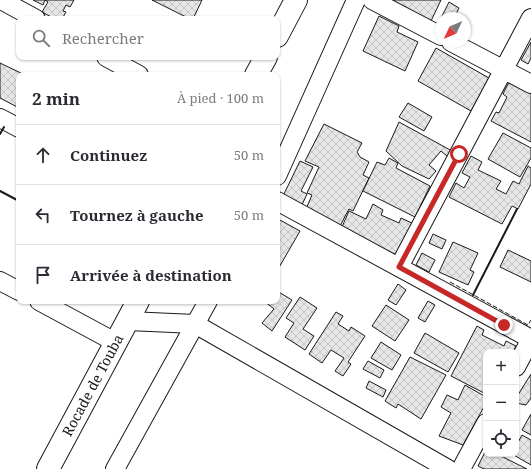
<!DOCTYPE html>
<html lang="fr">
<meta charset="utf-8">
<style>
:root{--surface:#fff;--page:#f7f7f7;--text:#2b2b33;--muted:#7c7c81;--line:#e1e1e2}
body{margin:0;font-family:"Noto Serif",serif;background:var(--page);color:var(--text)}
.controls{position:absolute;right:12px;bottom:12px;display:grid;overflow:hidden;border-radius:8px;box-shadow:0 1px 3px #0004}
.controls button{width:36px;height:36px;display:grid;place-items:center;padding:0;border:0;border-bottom:1px solid var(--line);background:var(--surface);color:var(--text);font:20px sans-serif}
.compass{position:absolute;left:435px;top:12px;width:36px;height:36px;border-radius:50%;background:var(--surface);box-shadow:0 1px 3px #0004;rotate:226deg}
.stop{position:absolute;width:12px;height:12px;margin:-9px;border:3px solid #c62828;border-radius:50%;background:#fff}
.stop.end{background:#c62828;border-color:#fff;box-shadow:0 1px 4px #0008}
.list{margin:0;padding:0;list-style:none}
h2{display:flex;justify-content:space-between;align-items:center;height:52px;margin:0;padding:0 16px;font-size:17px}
h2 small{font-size:13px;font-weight:400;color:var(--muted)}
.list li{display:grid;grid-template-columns:26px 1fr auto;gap:12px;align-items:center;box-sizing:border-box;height:60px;padding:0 16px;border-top:1px solid var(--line)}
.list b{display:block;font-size:15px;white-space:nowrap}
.list em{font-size:13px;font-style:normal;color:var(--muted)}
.icon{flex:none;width:22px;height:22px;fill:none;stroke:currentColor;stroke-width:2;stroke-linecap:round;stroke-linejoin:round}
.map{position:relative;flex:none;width:531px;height:469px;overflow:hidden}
.search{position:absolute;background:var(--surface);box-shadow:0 1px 3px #0004;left:16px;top:16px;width:264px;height:44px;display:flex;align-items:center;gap:10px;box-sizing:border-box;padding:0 14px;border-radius:8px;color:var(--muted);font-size:15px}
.panel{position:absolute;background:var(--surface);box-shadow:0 1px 3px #0004;left:16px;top:72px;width:264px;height:232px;border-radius:8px}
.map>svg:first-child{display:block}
.building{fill:url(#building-cross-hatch);stroke:#1a1a1a}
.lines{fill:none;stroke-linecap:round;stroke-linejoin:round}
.minor-casing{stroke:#1a1a1a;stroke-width:20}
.major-casing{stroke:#1a1a1a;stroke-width:24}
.minor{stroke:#fff;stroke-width:18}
.major{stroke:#fff;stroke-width:22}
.fence{stroke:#1a1a1a;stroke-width:1;stroke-dasharray:5 2;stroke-linecap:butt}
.wall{stroke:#1a1a1a;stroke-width:2}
.route{stroke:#c62828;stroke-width:5}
.labels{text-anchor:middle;stroke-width:3;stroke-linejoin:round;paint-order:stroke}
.street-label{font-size:14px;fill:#1a1a1a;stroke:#fff}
</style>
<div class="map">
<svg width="531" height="469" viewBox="0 0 531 469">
<defs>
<pattern id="building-cross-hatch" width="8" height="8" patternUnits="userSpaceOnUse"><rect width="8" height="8" fill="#e6e6e6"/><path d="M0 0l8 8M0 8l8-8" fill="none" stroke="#c5c5c5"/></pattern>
</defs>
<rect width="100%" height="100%" fill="#fff"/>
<g class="building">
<path d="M33 0H74L70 7 66 5 63 11 66 12 62 19H55L42 12 48 2 45 0 43 5Z"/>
<path d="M152 0H202L193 19H190Z"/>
<path d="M394 0H441L431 21 393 3Z"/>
<path d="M449 2 459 8 454 18H441V21L440 20Z"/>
<path d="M379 16 399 26 397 32 418 42 405 71 363 51Z"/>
<path d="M531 42V58L528 64 521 60Z"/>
<path d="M436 48 489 78 471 111 418 81Z"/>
<path d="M0 63 25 75H19V108L0 98Z"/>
<path d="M509 82 531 93V142L491 121 496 112 499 113 507 97 503 94Z"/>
<path d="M408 103 432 117 424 131 399 117Z"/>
<path d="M399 122 452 151 448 157 441 151 429 165 436 171 429 179 402 166 386 151Z"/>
<path d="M324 124 362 143 357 152 360 157 369 162 363 175 369 178 353 211 349 209 340 226 306 209 312 195 307 193 319 167 305 161Z"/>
<path d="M503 133 531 148V158L520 177 488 159Z"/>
<path d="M471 156 482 162 478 170 501 181 496 189 506 194 513 181 519 184 528 166 531 168V184L518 209 512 206 502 224 449 197 456 183 464 188 470 177 462 173Z"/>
<path d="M389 158 398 163 396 168 430 186 415 217 363 191 377 162 385 165Z"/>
<path d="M300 161 313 167 301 191 307 194 301 207 282 198Z"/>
<path d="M373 204 383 210 381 215 399 223 401 218 414 224 399 256 341 229 349 211 366 219Z"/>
<path d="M278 219 300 231 277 271V252L279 248 277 247V222Z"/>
<path d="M433 234 446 240 442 249 429 243Z"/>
<path d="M453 242 478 253 470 270 474 272 468 285 439 272Z"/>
<path d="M508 250 531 261V282L500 267Z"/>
<path d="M422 253 435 260 429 272 416 265Z"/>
<path d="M398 284 406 290 396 305 388 300Z"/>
<path d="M277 291 292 300 272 331 262 323 274 309 264 301H277Z"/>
<path d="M300 297 317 308 303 329 314 336 305 350 285 337 294 323 286 318Z"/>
<path d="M428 301 435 305 425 322 418 318Z"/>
<path d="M386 305 409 320 395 341 372 326Z"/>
<path d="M336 312 343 316 338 324 349 331 351 327 365 336 348 362 351 364 343 376 335 371 344 358 331 350 322 363 309 354Z"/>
<path d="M477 326 484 330 482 335 504 346 506 341 516 346 513 352H486V388L484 393 451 376Z"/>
<path d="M425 333 459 353 448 372 414 353Z"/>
<path d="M381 342 401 355 392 370 371 358Z"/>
<path d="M410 357 446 375 421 419 398 404 396 408 385 401Z"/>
<path d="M368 361 384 370 380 378 363 369Z"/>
<path d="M531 374V398L526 405 516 403V398Z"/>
<path d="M369 381 386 390 383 397 366 388Z"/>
<path d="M465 385 486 397V403L463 445 439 436 451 413 441 407 447 395 458 400Z"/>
<path d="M531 414V435L522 430Z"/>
<path d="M522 435 531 440V465L512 454H516V446Z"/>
<path d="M486 450V454H504L503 457 527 469H484L478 466Z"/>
</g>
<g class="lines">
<g class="minor-casing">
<g id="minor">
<path d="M1 0 36 19"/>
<path d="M372 0 441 36"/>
<path d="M451 42 531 84"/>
<path d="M106 57 139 75"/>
<path d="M0 118 19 128"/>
<path d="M277 176 356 0"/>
<path d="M277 201 531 339"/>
<path d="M399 267 531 18"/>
<path d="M0 281 19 291"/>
<path d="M39 301 115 342"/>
<path d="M128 321 195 324 448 469"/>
<path d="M516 367 531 339"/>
<path d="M115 469 208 301"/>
<path d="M461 469 486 423"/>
</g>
</g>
<g class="major-casing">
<g id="major">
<path d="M277 36 296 0"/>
<path d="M256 75 266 57"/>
<path id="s1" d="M48 469 138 301"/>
</g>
</g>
<use href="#minor" class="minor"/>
<use href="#major" class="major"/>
<path class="fence" d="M450 282 528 325 531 320"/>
<g class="wall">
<path d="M0 134 4 127"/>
<path d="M0 191 19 201"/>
<path d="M473 295 517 209"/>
</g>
</g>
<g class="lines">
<path class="route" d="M459 154 399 267 504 325"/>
</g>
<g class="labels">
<g class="street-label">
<text dy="5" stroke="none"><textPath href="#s1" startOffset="95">Rocade de Touba</textPath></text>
</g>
</g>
</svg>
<div class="controls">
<button>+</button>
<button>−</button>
<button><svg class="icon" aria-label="locate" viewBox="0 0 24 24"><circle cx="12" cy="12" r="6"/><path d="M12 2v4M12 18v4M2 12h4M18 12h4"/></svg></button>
</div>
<svg class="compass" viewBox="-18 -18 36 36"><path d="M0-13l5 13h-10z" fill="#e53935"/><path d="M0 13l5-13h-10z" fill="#7c7c81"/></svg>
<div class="stop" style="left:459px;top:154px"></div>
<div class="stop end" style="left:504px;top:325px"></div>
<div class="search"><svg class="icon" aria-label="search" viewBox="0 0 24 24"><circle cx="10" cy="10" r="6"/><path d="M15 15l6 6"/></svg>Rechercher</div>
<section class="panel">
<h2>2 min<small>À pied · 100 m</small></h2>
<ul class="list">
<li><svg class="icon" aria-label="ahead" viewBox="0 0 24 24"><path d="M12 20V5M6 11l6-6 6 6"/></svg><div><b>Continuez</b></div><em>50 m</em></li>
<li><svg class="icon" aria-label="left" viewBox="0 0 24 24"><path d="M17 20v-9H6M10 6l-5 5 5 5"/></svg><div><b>Tournez à gauche</b></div><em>50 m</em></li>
<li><svg class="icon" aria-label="arrive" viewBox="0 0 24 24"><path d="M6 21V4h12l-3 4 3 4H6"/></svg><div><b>Arrivée à destination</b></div></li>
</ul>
</section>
</div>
